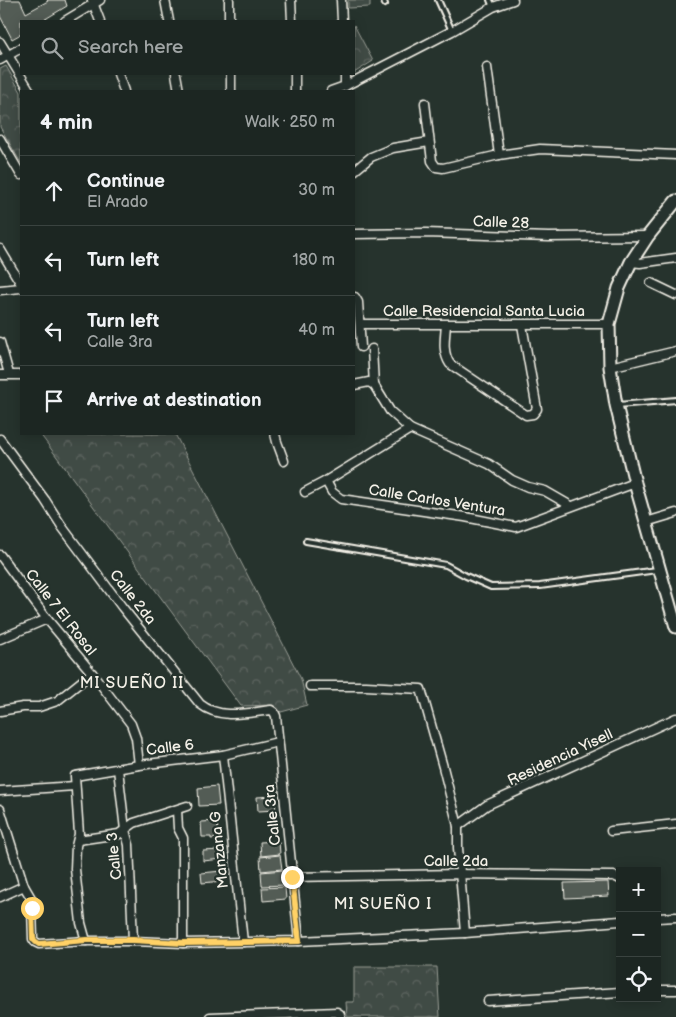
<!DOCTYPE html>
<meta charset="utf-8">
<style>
:root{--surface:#1c2622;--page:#29322f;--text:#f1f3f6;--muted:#a0a5a5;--line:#3a4340}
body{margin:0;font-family:"Balsamiq Sans",sans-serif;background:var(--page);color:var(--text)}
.controls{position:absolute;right:15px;bottom:15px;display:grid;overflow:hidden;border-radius:0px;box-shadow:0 2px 12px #0003}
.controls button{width:45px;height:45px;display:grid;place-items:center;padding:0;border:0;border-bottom:1px solid var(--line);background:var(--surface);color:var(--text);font:25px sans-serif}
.stop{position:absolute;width:15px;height:15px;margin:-11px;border:4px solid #ffd166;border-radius:50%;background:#fff}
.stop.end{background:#ffd166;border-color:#fff;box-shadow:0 1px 5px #0008}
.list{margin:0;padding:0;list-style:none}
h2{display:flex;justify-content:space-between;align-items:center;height:65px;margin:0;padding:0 20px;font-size:21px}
h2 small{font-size:16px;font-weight:400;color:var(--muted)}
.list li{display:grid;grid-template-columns:32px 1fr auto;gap:15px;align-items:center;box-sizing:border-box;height:70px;padding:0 20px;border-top:1px solid var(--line)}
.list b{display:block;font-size:19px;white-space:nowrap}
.list p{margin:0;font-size:16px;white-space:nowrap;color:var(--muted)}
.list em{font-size:16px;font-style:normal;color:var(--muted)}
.icon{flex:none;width:28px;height:28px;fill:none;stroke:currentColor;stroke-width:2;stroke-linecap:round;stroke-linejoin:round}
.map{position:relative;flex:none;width:676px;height:1017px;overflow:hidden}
.search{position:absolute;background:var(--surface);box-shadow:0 2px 12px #0003;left:20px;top:20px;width:335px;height:55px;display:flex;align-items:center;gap:12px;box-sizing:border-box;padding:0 18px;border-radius:0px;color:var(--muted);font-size:19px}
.panel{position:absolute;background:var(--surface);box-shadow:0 2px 12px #0003;left:20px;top:90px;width:335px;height:345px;border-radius:0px}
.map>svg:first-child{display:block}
.grass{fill:#414b45;stroke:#9a9e96}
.forest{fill:url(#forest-crowns);stroke:#9a9e96}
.building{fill:#525c55;stroke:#f4f1e8}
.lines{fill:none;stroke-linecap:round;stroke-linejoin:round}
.lane-casing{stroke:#f4f1e8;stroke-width:8}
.street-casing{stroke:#f4f1e8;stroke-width:11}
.secondary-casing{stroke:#f4f1e8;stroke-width:15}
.lane{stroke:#26332d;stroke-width:4}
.street{stroke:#26332d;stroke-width:8}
.secondary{stroke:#26332d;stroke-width:11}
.route{stroke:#ffd166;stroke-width:6}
.labels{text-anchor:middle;stroke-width:4.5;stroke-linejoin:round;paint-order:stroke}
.street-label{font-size:15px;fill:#f4f1e8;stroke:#26332d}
.neighbourhood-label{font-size:16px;letter-spacing:1px;fill:#f4f1e8;stroke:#26332d}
</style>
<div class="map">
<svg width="676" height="1017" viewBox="0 0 676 1017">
<defs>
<pattern id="forest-crowns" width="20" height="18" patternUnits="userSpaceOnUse" patternTransform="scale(1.25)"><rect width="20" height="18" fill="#414b45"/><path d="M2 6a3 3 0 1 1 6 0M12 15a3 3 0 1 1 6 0" fill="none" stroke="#5d6560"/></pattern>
</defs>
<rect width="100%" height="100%" fill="#26332d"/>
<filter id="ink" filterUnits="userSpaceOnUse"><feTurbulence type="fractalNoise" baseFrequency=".02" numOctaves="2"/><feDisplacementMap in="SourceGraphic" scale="10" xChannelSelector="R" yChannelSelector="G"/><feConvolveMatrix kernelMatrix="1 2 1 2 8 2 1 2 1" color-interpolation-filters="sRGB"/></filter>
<g filter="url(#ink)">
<path class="grass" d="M348 0H370V7L348 8Z"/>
<g class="forest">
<path d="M354 25 373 61 354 73Z"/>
<path d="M6 66 21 92V163L0 127V69Z"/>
<path d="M40 434H175L301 679 307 705 281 712 273 705 241 706Z"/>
<path d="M354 967H437L440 1017H347L346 1002H354Z"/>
</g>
<g class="building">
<path d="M0 0H20L26 13 48 1 47 0H65L67 6 42 21H21V34L12 39 0 16Z"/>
<path d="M217 786 219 805 199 806 198 788Z"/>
<path d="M274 796 276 810 258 811 257 797Z"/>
<path d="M217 821 218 831H219L220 838 211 839V837H202L201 822Z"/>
<path d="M279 841 280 854 261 856 260 842Z"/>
<path d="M221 850 222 859 203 861V851Z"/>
<path d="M280 855 282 869 261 871 260 857Z"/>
<path d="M283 870 284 885 262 886 261 872Z"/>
<path d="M222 871 223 881 202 883 201 873Z"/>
<path d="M608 882 609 896 565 898 564 883Z"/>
<path d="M285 887 286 899 263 901 262 888Z"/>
</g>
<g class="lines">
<g class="lane-casing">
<g id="lane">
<path d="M383 0 385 4"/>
<path d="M438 0 452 31"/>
<path d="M490 0 493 7"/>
<path d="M618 405 676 400"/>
<path d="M306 541 446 565 466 576 491 587 540 586 657 570"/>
</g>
</g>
<g class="street-casing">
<g id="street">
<path d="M92 0 100 21"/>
<path d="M165 0 169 21"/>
<path d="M229 0V21"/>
<path d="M291 0 292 21"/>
<path d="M341 0 342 21"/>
<path d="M65 21 100 0"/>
<path d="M0 42 30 91"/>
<path d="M0 60 21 48"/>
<path d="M487 67 499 155"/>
<path d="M118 74 124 91"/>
<path d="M176 74 179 91"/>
<path d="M231 74V91"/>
<path d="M295 74V91"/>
<path d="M345 74V86"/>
<path d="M331 91 345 86 452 31 493 7 513 0"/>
<path d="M425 103 432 161 436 167 443 168 499 155 540 149 676 155"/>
<path d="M0 139 21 175"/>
<path d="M354 171 371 157 393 148 429 142"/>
<path d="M354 234 426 233 549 237 648 236"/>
<path d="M0 249 21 284"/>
<path d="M631 262 640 263 676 258"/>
<path d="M651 283 676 295"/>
<path d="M0 290 21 288"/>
<path d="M354 297H355L358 302 361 347"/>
<path d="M360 324H609"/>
<path d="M446 325C445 338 442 352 450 364L526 415 533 414 537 409 522 325"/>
<path d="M0 342 9 374"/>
<path d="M372 349 374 385 390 411 410 429 489 464 512 480 528 487 545 491 571 506"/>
<path d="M610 367 676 351"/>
<path d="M0 375H21"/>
<path d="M354 385 369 382 374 385"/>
<path d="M275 434 277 442 284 461"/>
<path d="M0 439 45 500 63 528 122 607 200 704C220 720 247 713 271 710L274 712 276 716 299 941"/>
<path d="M326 481 332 492 341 499 465 517 516 527 635 483"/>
<path d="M305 492 326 481 410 429"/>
<path d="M646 522 676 513"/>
<path d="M0 555 47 619 92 673 131 724 136 738 139 765"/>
<path d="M0 639 47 619"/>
<path d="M310 686H366L421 689 443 767 458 826V848L465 933"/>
<path d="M0 711 23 707H39L57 701 92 673"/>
<path d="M223 755 243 942"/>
<path d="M118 769 125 830 129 845 133 941"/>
<path d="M0 791 75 786"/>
<path d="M0 809 24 886 31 898 32 908 33 939 35 942 39 944 86 941H133L183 943 299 941 465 933 620 921"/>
<path d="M177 810 178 828 183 838V943"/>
<path d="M458 826 487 805 676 718"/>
<path d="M611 831 676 824"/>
<path d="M78 840 119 834 134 823 187 806"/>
<path d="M292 877 459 874 611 876H614L620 879"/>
<path d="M0 897 24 886"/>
<path d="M657 918 676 917"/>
<path d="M86 941 81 923 75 869 76 846 79 834 75 776 139 765 223 755 278 742"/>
<path d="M657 990H676"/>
<path d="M488 1001 620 992"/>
<path d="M210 1017 337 1012 340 1014V1017"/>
</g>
</g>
<g class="secondary-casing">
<path id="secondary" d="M676 201 648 236 631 262 619 288 609 324 610 367 616 405 635 483 676 627"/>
</g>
<use href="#lane" class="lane"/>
<use href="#street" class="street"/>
<use href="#secondary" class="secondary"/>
</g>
</g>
<g class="lines" filter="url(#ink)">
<path class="route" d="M32 908 33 939 36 942 39 944 86 940H133L183 943 299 941 292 877"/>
</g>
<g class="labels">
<g class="street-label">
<text transform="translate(501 222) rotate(2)" y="5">Calle 28</text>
<text x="484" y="316">Calle Residencial Santa Lucia</text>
<text transform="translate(437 500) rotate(9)" y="5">Calle Carlos Ventura</text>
<text transform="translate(133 597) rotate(52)" y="5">Calle 2da</text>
<text transform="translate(61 612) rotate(52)" y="5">Calle 7 El Rosal</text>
<text transform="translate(170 747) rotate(-7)" y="5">Calle 6</text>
<text transform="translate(560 757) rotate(-25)" y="5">Residencia Yisell</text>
<text transform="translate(272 815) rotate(-96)" y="5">Calle 3ra</text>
<text transform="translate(219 850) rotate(-96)" y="5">Manzana G</text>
<text transform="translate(114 856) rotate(-96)" y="5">Calle 3</text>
<text x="456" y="866">Calle 2da</text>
</g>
<g class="neighbourhood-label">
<text x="132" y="688">MI SUEÑO II</text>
<text x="383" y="909">MI SUEÑO I</text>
</g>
</g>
</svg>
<div class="controls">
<button>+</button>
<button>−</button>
<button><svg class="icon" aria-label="locate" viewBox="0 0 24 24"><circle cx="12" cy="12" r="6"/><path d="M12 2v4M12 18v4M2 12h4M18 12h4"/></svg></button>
</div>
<div class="stop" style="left:32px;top:908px"></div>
<div class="stop end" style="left:292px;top:877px"></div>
<div class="search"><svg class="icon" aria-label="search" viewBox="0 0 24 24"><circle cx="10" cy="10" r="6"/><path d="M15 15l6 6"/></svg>Search here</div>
<section class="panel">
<h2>4 min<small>Walk · 250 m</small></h2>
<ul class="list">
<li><svg class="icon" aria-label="ahead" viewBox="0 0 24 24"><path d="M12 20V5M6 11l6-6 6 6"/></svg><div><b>Continue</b><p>El Arado</p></div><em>30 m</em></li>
<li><svg class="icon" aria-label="left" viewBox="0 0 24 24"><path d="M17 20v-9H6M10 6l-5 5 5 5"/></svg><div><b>Turn left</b></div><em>180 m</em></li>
<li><svg class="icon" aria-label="left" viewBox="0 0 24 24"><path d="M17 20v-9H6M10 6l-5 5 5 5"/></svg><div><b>Turn left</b><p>Calle 3ra</p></div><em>40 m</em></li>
<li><svg class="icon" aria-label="arrive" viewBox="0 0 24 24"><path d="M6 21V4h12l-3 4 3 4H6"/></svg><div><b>Arrive at destination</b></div></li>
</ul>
</section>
</div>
